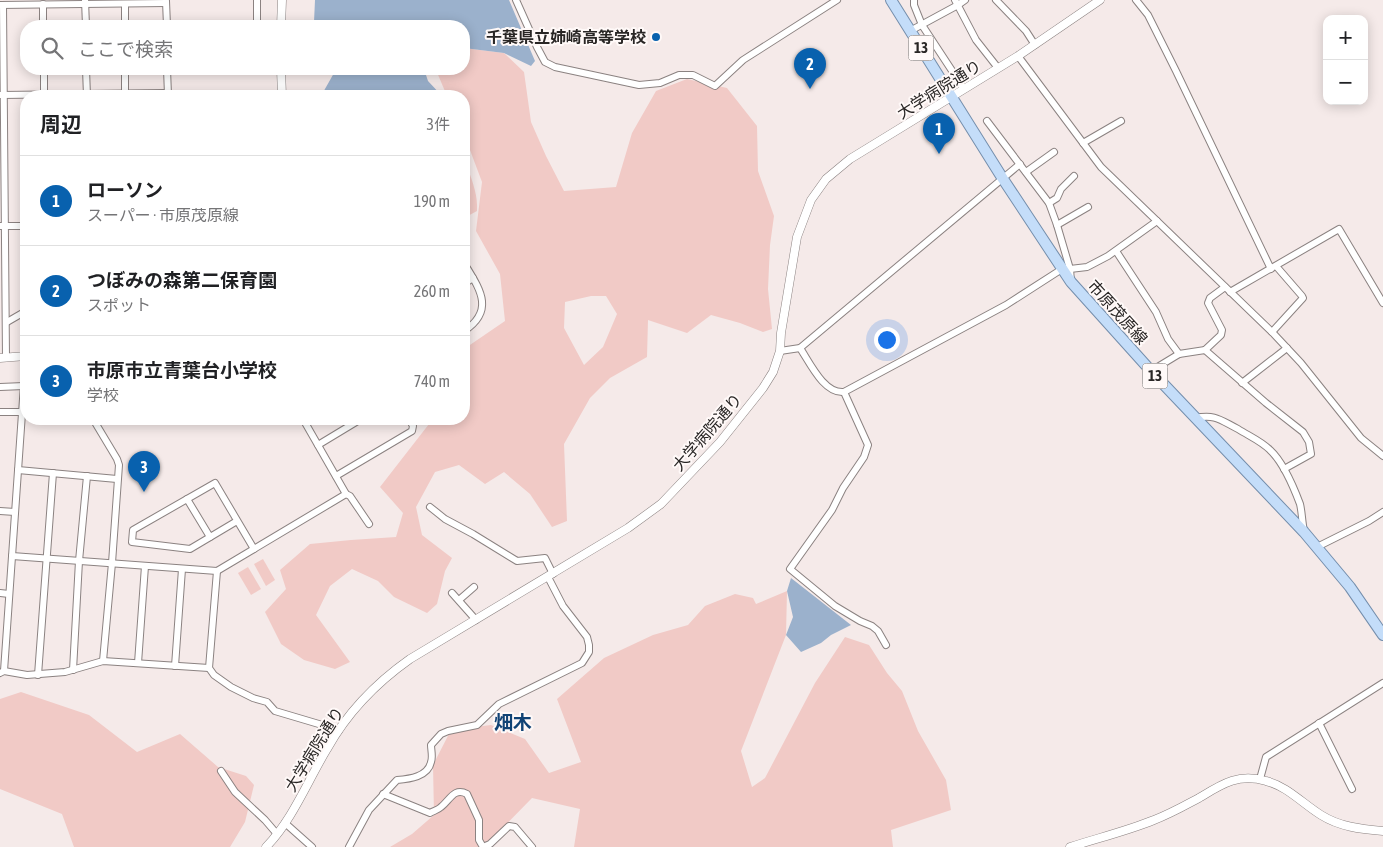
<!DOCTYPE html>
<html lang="ja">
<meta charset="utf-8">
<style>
:root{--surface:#fff;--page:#f6f6f6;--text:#202124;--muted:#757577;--line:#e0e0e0;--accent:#0861ae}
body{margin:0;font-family:"Asap Condensed","Noto Sans JP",sans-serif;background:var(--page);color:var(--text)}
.controls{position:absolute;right:15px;top:15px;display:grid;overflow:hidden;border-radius:10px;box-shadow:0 2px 12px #0003}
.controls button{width:45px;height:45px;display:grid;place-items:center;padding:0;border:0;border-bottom:1px solid var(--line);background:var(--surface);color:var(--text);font:25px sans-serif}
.you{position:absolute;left:886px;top:339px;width:18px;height:18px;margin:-12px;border:4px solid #fff;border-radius:50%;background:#1a73e8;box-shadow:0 0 0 8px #1a73e833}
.badge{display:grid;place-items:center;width:32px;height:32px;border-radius:50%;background:var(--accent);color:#fff;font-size:16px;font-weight:700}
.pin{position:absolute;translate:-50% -41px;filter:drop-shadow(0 1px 2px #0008)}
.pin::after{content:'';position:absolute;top:26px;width:18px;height:15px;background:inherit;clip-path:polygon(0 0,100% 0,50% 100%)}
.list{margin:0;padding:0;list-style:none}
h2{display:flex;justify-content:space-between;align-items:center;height:65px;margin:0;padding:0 20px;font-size:21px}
h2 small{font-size:16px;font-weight:400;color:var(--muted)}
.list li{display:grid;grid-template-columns:32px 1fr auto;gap:15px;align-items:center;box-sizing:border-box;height:90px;padding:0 20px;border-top:1px solid var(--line)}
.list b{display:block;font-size:19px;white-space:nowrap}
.list p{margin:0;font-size:16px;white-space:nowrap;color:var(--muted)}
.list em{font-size:16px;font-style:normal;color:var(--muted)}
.icon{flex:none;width:28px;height:28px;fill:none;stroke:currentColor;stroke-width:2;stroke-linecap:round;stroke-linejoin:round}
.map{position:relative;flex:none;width:1383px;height:847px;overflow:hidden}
.search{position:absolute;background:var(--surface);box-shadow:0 2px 12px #0003;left:20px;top:20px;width:450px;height:55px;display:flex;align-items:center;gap:12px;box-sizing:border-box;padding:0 18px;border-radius:20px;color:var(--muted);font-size:19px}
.panel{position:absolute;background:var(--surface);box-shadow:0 2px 12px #0003;left:20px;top:90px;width:450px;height:335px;border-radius:20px}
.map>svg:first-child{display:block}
.green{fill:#f1cac6;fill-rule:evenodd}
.water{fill:#9bb1cc}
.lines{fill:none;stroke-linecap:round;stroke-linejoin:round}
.minor-casing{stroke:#8b8281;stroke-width:8}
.tertiary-casing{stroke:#8b8281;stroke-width:9}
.primary-casing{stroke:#748eac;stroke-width:12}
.minor{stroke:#fff;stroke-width:6}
.tertiary{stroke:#fff;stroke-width:8}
.primary{stroke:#c4ddf9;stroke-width:10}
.poi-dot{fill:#0861ae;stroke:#fff9f8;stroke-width:2}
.labels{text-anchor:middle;stroke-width:4;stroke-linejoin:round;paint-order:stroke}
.shield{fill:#fff9f8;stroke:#696564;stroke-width:1}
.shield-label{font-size:15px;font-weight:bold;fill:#292625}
.poi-label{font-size:16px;font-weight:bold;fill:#292625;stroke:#fff9f8;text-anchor:end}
.street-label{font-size:16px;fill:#292625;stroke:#fff9f8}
.quarter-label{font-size:19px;font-weight:bold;fill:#114375;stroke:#fff9f8}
</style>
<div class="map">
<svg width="1383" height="847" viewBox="0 0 1383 847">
<rect width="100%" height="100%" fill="#f5eae9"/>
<g class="green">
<path d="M464 48 504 53 524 72 531 122 546 156 564 191 616 187 632 133 656 91 687 79 727 88 757 126 758 171 774 216 770 245 768 289 772 329 763 332 740 323 711 315 687 333 648 320 647 357 610 378 590 398 564 444 567 521 552 527 530 494 504 472 485 484 459 465 435 472 416 507 422 535 452 558 445 571 437 604 427 613 394 597 378 581 352 569 330 586 316 615 350 662 335 669 304 660 281 644 265 612 286 589 280 570 310 544 351 540 396 537 403 513 380 487 429 424V419H464V349L505 321 500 274 476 231 482 182 464 134V96H447L436 70 435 69H464ZM591 296H606L617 314 603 347 584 365 564 328 565 302Z"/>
<path d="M468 169C473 183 478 196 477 211L464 218V172Z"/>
<path d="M263 559 275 580 266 586 254 564Z"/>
<path d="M248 567 261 589 251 595 238 573Z"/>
<path d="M787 591 786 635 741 751 752 787 765 778 815 683 845 637 869 645 887 673 902 691 918 731 946 780 951 810 891 830 893 847H574L580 809 532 798 484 847H390L412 834 434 815 433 765 451 730 491 725 525 739 549 773 581 762 557 699 604 658 653 635 688 625 705 606 735 594 753 598 756 604Z"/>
<path d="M21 692 89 715 137 752 180 734 218 767 246 776 254 785 245 822 230 847H74L62 814 0 789V699Z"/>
</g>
<g class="water">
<path d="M315 0H509L535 61 531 66 504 53 464 48V26H318L314 22Z"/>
<path d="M334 69H424L428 81 442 96H321L334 73Z"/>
<path d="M791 578 851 625 831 635 821 643 801 652 786 635 793 617 787 591Z"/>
</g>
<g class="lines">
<g class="minor-casing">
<g id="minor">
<path d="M85 0 86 26"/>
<path d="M516 0 537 47 545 62 555 67 639 85 660 83 679 75H693L715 86 743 60 837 0"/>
<path d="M914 0V5L922 25 964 89"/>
<path d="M955 0 976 40 998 68"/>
<path d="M996 0 1026 31 1035 45"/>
<path d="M1136 0 1148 15 1176 71 1271 269"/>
<path d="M166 1 167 26"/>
<path d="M43 4V26"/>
<path d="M125 4V26"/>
<path d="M0 5 166 3"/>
<path d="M3 5 6 358"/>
<path d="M257 26V0"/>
<path d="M910 31 958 5 965 0"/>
<path d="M1018 56 1101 167 1272 332 1301 363 1361 438 1383 456"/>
<path d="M44 69V96"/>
<path d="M86 69 87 96"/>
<path d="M125 69V96"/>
<path d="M167 69 168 95"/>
<path d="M1 95 168 93"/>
<path d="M987 121 1049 203 1057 225 1070 269 1071 281"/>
<path d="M1083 143 1121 121"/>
<path d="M1026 172 1054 152"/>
<path d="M1049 203 1057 198 1061 189 1074 176"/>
<path d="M1057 225 1088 207"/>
<path d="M0 226H26"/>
<path d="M1116 251 1156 312 1168 339 1179 354"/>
<path d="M464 263C479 288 496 310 464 331"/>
<path d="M1070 269 1087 267 1108 256 1157 221"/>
<path d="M464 284 473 278"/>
<path d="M1230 292 1339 229 1383 303"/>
<path d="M7 322 26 311"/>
<path d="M1272 332 1303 298 1302 296 1276 266"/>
<path d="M800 348C810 363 824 394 844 392L1006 305 1062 269"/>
<path d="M1205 350 1221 335 1222 330 1208 303 1210 298 1225 287"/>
<path d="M780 351 800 348 1020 164"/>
<path d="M1151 371 1179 354 1205 350 1266 403 1303 432 1309 442 1311 454 1284 469"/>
<path d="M1242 383 1287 348"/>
<path d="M0 387 24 386"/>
<path d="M844 392 868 445 864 457 843 488 832 510 790 569 835 606 860 621 872 626 878 631 886 645"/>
<path d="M0 412H22"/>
<path d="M1195 418C1216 414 1220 420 1238 429 1249 436 1261 441 1270 450 1283 462 1294 488 1300 504 1302 512 1302 522 1304 531"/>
<path d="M93 419 117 459 119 465 112 563 103 661"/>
<path d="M303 419 346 494 350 496 369 524"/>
<path d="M318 445 361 419"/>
<path d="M18 470 117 479"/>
<path d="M336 476 412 431 413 426 409 419"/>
<path d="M187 499 210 537"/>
<path d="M430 507 445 519 473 534 517 561 545 558 553 574"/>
<path d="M0 511 15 512"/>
<path d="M237 521 190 549 132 542 133 530 215 483 254 549"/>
<path d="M1317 547 1369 521 1383 512"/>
<path d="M12 556 217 571 346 494"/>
<path d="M217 571 209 668 214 675 231 687 253 698 267 702 275 711 339 730"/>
<path d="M0 593 9 594"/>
<path d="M452 593 476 620"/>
<path d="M459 600 474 587"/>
<path d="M138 663 145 566"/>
<path d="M175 666 182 569"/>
<path d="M73 670 79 561 87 476"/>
<path d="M4 671 26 356"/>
<path d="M0 673 4 671 27 675 65 672 103 661 209 668"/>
<path d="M38 675 53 473"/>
<path d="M1319 723 1352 789"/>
<path d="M221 771 235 792 265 820 277 834"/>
<path d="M1260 779 1266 757 1383 683"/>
<path d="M383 794 430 813C433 811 438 810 441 807 450 800 454 787 467 794L479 820V840L483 847 490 844 509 826 515 827 532 847"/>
<path d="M285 823 312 847"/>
<path d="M349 847 369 810 397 780C409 779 428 777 431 762 433 757 431 750 431 745L441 734 448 731 477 725 499 704 582 663 589 652V645L587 637 563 606 548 577"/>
</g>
</g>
<g class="tertiary-casing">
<g id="tertiary">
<path d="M281 26 282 0"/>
<path d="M281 69 282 96"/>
<path d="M0 358 26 356"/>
<path d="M266 847C293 819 307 782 327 749 347 713 376 683 410 659L628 528 661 504 720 442 763 388 773 372 780 351 781 333 797 237 811 200 826 179 850 159 1018 56 1100 0"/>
<path d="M1070 847C1098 838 1127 831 1154 820 1170 814 1184 806 1199 798 1222 784 1238 773 1266 781 1287 786 1303 804 1321 815 1340 827 1361 829 1383 831"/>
</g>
</g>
<g class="primary-casing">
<path id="primary" d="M891 0 1003 179 1071 282 1151 371 1304 532 1350 587 1383 635"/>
</g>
<use href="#minor" class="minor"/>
<use href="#tertiary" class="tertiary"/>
<use href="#primary" class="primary"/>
</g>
<circle class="poi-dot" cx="656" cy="37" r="5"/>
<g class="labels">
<g class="shield">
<rect x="908.5" y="35.5" width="25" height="25" rx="4"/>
<rect x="1142.5" y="363.5" width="25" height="25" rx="4"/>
</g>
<g class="shield-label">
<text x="921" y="53">13</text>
<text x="1155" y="381">13</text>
</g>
<g class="poi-label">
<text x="646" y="43">千葉県立姉崎高等学校</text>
</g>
<g class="street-label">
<text transform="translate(939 89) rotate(-32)" y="6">大学病院通り</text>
<text transform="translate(1118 312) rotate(48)" y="6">市原茂原線</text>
<text transform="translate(707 432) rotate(-49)" y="6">大学病院通り</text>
<text transform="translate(314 749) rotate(-58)" y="6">大学病院通り</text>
</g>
<g class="quarter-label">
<text x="513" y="729">畑木</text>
</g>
</g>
</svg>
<div class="controls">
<button>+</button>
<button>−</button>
</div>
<div class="you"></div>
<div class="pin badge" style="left:939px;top:154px">1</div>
<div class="pin badge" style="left:810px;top:89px">2</div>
<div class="pin badge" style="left:144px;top:492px">3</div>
<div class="search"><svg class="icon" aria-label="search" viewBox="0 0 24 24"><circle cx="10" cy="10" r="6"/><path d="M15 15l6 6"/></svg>ここで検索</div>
<section class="panel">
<h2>周辺<small>3件</small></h2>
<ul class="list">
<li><span class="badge">1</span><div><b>ローソン</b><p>スーパー · 市原茂原線</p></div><em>190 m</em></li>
<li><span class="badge">2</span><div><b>つぼみの森第二保育園</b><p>スポット</p></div><em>260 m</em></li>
<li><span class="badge">3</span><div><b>市原市立青葉台小学校</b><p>学校</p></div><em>740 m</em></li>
</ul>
</section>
</div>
